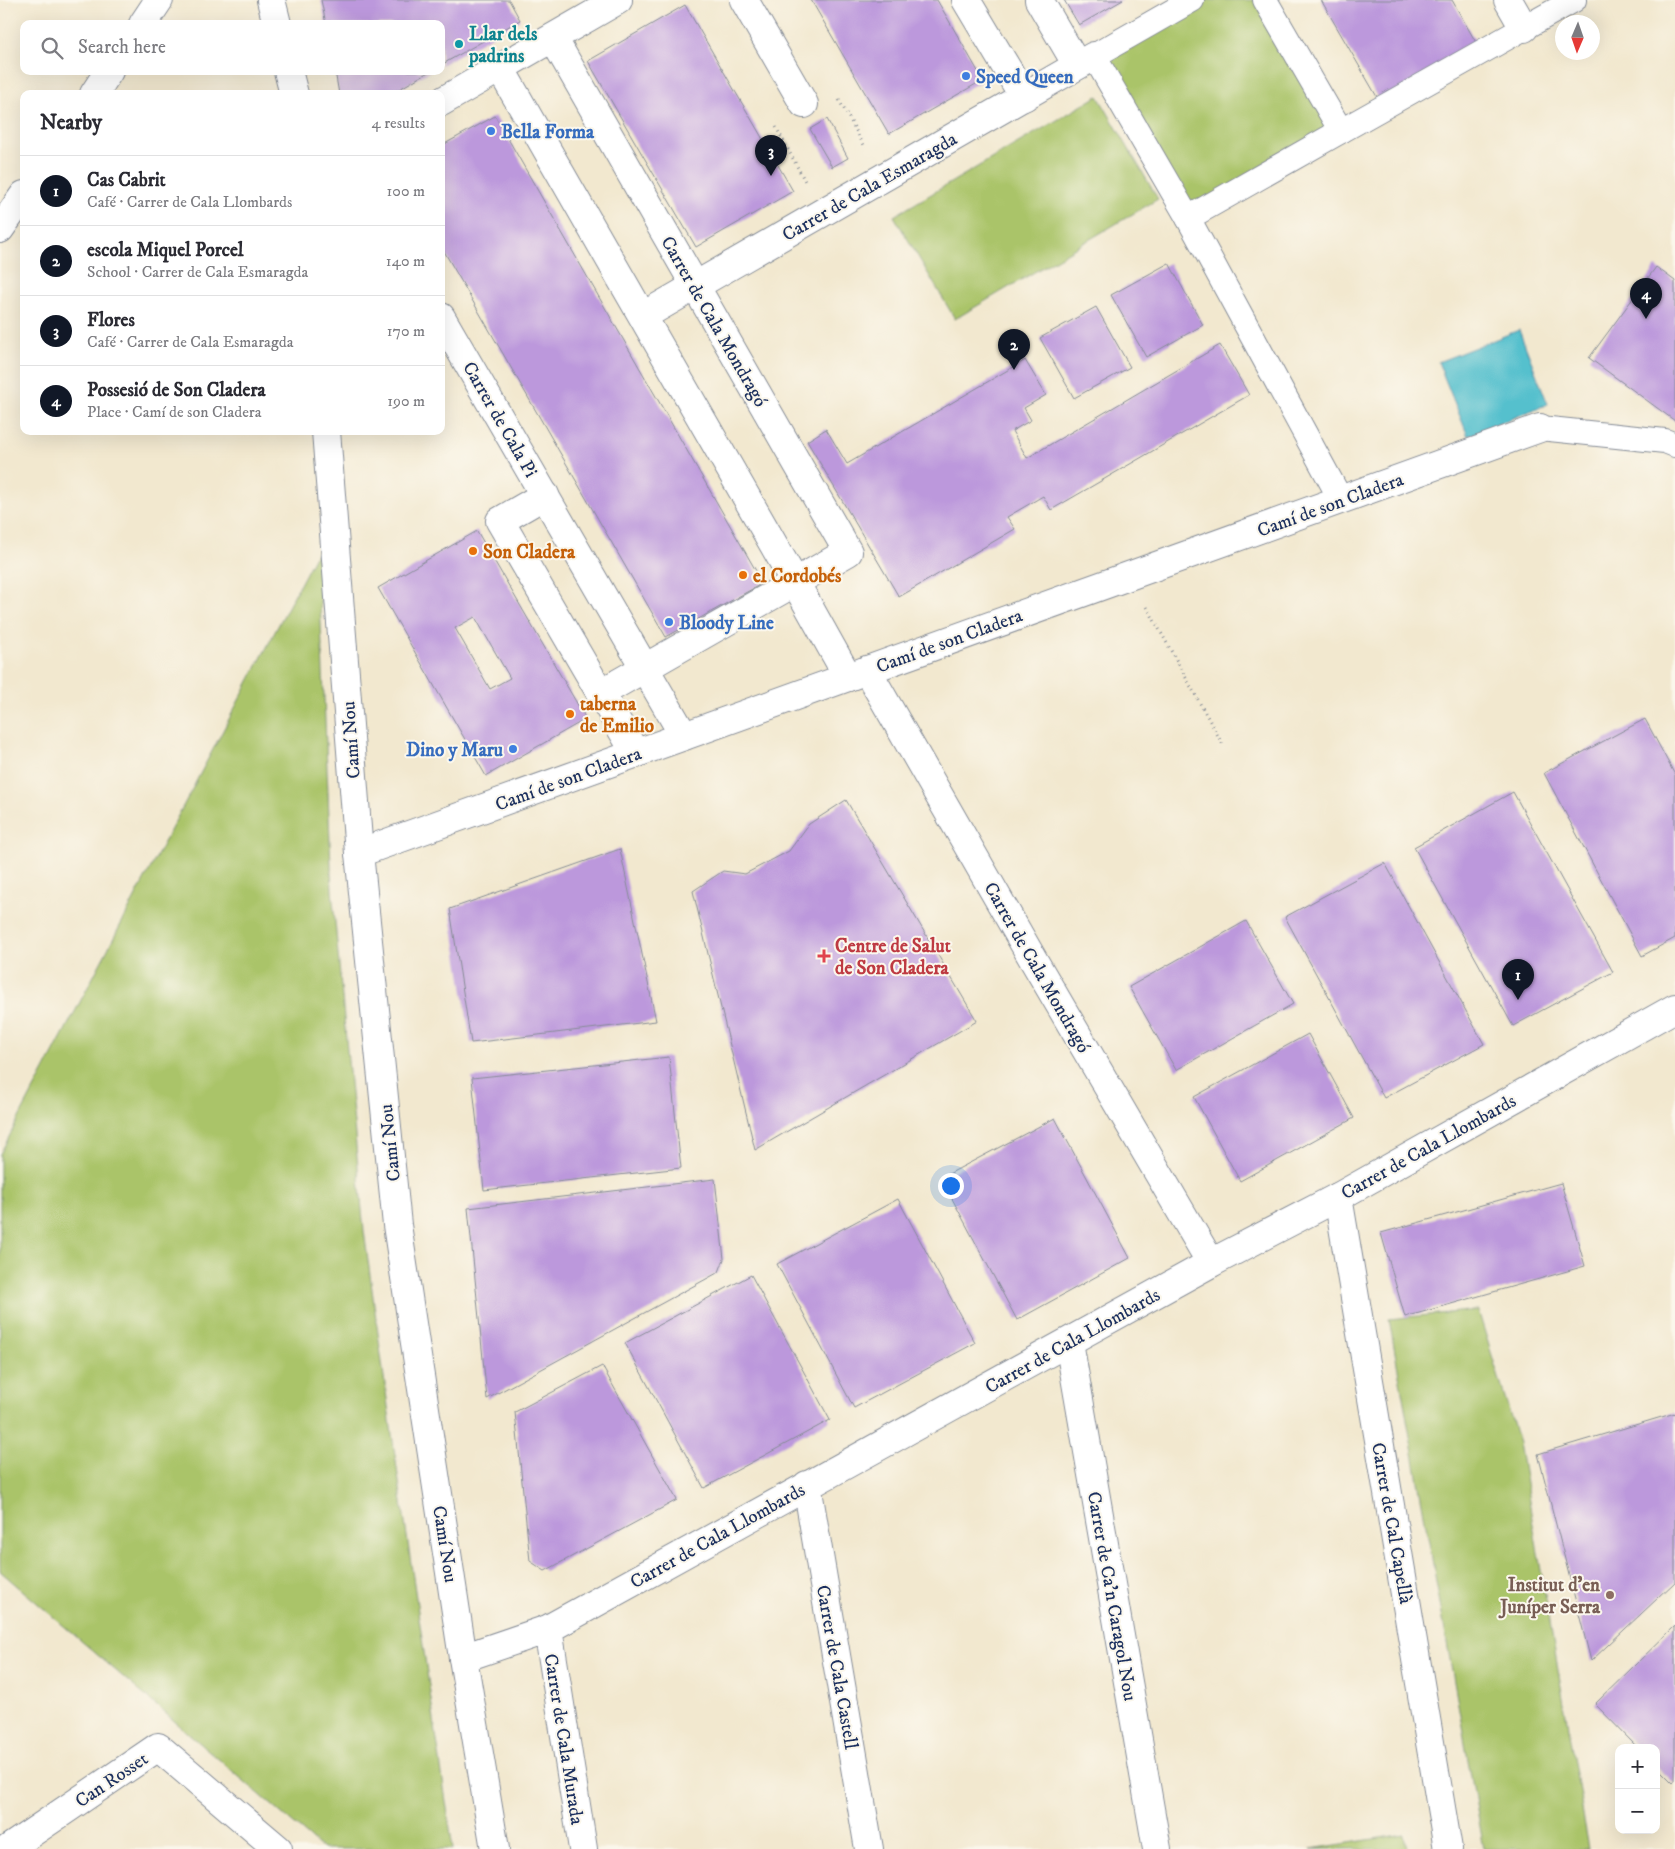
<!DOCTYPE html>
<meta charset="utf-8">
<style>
:root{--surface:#fff;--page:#f2f2f3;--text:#2b2b33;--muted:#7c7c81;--line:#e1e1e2;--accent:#111827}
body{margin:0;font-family:"IM FELL DW Pica",serif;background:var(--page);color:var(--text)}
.controls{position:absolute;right:15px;bottom:15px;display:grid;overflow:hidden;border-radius:10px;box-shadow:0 5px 20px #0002}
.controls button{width:45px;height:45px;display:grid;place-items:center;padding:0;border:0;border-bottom:1px solid var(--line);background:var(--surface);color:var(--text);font:25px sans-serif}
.compass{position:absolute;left:1555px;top:15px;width:45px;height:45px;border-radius:50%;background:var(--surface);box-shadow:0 5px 20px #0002;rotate:182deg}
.you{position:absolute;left:950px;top:1185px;width:18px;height:18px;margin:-12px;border:4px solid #fff;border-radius:50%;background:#1a73e8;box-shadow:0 0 0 8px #1a73e833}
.badge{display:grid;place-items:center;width:32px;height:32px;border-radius:50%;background:var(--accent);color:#fff;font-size:16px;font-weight:700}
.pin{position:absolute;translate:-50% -41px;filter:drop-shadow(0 1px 2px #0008)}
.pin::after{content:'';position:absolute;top:26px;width:18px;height:15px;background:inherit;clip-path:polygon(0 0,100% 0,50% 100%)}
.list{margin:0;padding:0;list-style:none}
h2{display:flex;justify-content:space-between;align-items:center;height:65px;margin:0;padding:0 20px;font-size:21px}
h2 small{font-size:16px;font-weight:400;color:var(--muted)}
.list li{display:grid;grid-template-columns:32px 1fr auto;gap:15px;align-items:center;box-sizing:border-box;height:70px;padding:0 20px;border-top:1px solid var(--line)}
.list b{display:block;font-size:19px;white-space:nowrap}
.list p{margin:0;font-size:16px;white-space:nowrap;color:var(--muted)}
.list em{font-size:16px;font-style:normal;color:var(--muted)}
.icon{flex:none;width:28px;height:28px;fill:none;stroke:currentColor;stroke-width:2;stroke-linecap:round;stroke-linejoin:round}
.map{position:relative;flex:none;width:1675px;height:1849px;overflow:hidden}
.search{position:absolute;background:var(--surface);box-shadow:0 5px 20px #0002;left:20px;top:20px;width:425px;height:55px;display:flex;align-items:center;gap:12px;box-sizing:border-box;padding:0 18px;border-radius:10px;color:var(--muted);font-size:19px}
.panel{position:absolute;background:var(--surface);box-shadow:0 5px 20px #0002;left:20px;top:90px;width:425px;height:345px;border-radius:10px}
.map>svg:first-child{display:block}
.green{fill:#aac469;stroke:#627a64}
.water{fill:#54c0cd;stroke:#387896}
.building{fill:#bc98dc;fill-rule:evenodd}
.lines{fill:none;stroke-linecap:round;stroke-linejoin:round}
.pedestrian-casing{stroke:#868c96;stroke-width:26}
.minor-casing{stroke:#868c96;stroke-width:30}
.tertiary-casing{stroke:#868c96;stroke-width:30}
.path{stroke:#868c96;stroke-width:3;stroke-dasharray:1 4;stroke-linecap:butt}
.pedestrian{stroke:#fff;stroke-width:24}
.minor{stroke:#fff;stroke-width:28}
.tertiary{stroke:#fff;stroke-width:28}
.culture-dot{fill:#0f9aa8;stroke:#fbf7ec;stroke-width:2}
.shop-dot{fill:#3f7fe0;stroke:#fbf7ec;stroke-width:2}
.food-dot{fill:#e8710a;stroke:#fbf7ec;stroke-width:2}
.health-dot{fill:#e0444e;stroke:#fbf7ec;stroke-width:2}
.education-dot{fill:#8d6e63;stroke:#fbf7ec;stroke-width:2}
.labels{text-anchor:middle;stroke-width:4;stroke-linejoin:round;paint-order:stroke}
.culture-label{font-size:19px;font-weight:bold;fill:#0d838f;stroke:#fbf7ec;text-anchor:start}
.shop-label{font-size:19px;font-weight:bold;fill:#366cbe;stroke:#fbf7ec;text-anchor:start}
.street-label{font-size:19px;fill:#1b2f5e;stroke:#fbf7ec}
.food-label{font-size:19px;font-weight:bold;fill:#c56008;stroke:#fbf7ec;text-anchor:start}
.health-label{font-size:19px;font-weight:bold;fill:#be3a42;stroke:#fbf7ec;text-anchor:start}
.education-label{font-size:19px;font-weight:bold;fill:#785e54;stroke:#fbf7ec;text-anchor:end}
</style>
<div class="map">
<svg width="1675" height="1849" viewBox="0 0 1675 1849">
<rect width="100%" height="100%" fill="#fbf7ec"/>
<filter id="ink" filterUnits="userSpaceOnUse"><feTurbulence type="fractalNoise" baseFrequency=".02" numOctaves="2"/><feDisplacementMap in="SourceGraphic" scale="10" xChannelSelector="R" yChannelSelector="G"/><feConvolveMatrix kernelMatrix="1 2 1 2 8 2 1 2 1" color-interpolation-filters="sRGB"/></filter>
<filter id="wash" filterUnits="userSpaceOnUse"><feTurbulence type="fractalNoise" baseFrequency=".0096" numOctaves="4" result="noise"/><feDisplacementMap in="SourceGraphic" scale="20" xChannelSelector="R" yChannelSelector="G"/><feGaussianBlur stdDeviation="1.12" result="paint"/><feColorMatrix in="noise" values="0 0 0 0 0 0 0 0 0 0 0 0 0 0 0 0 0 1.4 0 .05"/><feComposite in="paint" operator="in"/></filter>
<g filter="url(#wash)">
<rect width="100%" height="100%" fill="#f2e8cf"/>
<g class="green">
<path d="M1192 0H1265L1341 131 1188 218 1094 56Z"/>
<path d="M1098 96 1158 199 955 319 894 216Z"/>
<path d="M318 550 332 890 364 1231 390 1421 453 1849H323L0 1571V1154Z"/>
<path d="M1478 1310 1519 1443 1589 1849H1484L1389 1319Z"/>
<path d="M1405 1834 1407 1849H1311Z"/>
</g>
<path class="water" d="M1519 330 1548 404 1468 436 1438 362Z"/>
<g id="blocks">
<g class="building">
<path d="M321 0H509L520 20 441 65V24H326Z"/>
<path d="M811 0H937L983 80 889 134Z"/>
<path d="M1064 0H1123L1079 25Z"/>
<path d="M1321 0H1452L1478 46 1380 102Z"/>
<path d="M685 5 793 191 696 247 588 61Z"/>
<path d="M335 71H430L391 94H339Z"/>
<path d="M495 116 763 583 666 637 441 246V146Z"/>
<path d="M827 119 848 158 832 167 810 129Z"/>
<path d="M1169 263 1203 325 1146 357 1111 295Z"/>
<path d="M1656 267 1675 281V421L1589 358Z"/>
<path d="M1096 307 1130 367 1074 398 1040 338Z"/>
<path d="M1220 345 1249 395 1051 510 1043 496 1007 517 1015 529 899 597 807 441 826 429 847 464 1025 360 1046 395 1024 408 1031 420 1012 431 1027 458Z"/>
<path d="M477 531 586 719 486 776 378 588ZM475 617 510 678 490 689 455 628Z"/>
<path d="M1645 719 1675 775V938L1642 956 1544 773Z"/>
<path d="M1513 792 1613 972 1513 1026 1414 847Z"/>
<path d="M846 800 977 1021 755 1150 693 891 723 871 745 874 789 851 809 824Z"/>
<path d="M620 849 656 1021 471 1043 450 909Z"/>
<path d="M1385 863 1484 1044 1384 1098 1285 917Z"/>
<path d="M1246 921 1293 1004 1176 1070 1129 987Z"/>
<path d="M1308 1034 1354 1118 1240 1181 1194 1097Z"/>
<path d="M669 1057 681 1168 484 1190 472 1078Z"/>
<path d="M1055 1118 1130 1258 1017 1320 941 1178Z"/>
<path d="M715 1179 724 1259 719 1272 487 1399 468 1208Z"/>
<path d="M1561 1183 1585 1266 1405 1317 1381 1233Z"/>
<path d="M898 1199 975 1343 854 1408 777 1264Z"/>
<path d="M751 1275 830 1420 704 1488 625 1343Z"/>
<path d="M602 1366 677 1500 545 1571 530 1561 515 1412Z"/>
<path d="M1675 1413V1582L1591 1661 1538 1454Z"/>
<path d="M1675 1626V1781L1673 1783 1656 1766V1748H1638L1595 1704Z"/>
</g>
</g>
</g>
<g filter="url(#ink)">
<use href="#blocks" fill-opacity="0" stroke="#868c96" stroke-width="1"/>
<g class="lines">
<g class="pedestrian-casing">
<g id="pedestrian">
<path d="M1192 0 1094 56 1188 218 1341 131 1265 0"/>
<path d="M1341 131 1574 0"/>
<path d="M1188 218 1341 500"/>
<path d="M1540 428 1665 441 1675 445"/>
</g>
</g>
<g class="minor-casing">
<g id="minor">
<path d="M744 0 804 104"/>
<path d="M966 0 1024 97"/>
<path d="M1039 0 1077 65"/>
<path d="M1508 0 1524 28"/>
<path d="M143 24 159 0"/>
<path d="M553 38 848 552 601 693"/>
<path d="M500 68 795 582 848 677"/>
<path d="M94 94 109 71"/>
<path d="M441 102 618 0"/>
<path d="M0 229 24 195"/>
<path d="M643 316 1094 56"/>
<path d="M441 317 684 736"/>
<path d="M545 495 500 521 636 754"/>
<path d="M867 670 1034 961 1211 1263"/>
<path d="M359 853 1540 428"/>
<path d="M1338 1197 1448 1849"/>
<path d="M1069 1342 1157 1849"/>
<path d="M807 1485 869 1849"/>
<path d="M548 1629 583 1849"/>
<path d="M463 1658 548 1629 1211 1263 1338 1197 1675 1008"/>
<path d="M8 1849 158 1747 278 1849"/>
</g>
</g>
<g class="tertiary-casing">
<g id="tertiary">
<path d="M271 0 277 24"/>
<path d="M288 71 294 94"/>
<path d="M326 431 359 853 397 1225 463 1658 495 1849"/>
</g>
</g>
<g class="path">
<path d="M839 100 865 147"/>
<path d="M776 127 806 183"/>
<path d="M1147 607 1223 745"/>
</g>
<use href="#pedestrian" class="pedestrian"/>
<use href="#minor" class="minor"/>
<use href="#tertiary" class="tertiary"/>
</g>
</g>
<circle class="culture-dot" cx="459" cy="44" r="5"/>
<g class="shop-dot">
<circle cx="966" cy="76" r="5"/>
<circle cx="491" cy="131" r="5"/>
<circle cx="669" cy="622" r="5"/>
<circle cx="513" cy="749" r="5"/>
</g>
<g class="food-dot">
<circle cx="473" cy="551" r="5"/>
<circle cx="743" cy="575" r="5"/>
<circle cx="570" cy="714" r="5"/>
</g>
<path class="health-dot" d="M821.5 948.5h5v5h5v5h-5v5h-5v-5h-5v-5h5z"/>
<circle class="education-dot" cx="1610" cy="1595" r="5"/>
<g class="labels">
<g class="culture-label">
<text x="469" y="40">Llar dels<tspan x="469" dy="22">padrins</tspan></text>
</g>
<g class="shop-label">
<text x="976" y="83">Speed Queen</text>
<text x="501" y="138">Bella Forma</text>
<text x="679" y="629">Bloody Line</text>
<text x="503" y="756" text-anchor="end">Dino y Maru</text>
</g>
<g class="street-label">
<text transform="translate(869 186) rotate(-30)" y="7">Carrer de Cala Esmaragda</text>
<text transform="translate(715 321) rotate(60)" y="7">Carrer de Cala Mondragó</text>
<text transform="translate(501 419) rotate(60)" y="7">Carrer de Cala Pi</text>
<text transform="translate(1330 504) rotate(-20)" y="7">Camí de son Cladera</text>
<text transform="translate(949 640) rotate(-20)" y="7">Camí de son Cladera</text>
<text transform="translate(350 740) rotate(-94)" y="7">Camí Nou</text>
<text transform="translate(568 778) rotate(-20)" y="7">Camí de son Cladera</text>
<text transform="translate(1038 967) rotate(60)" y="7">Carrer de Cala Mondragó</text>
<text transform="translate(389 1143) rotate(-96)" y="7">Camí Nou</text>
<text transform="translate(1428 1146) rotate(-29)" y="7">Carrer de Cala Llombards</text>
<text transform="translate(1072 1340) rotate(-29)" y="7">Carrer de Cala Llombards</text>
<text transform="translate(1393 1523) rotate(80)" y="7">Carrer de Cal Capellà</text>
<text transform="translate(717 1535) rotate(-29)" y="7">Carrer de Cala Llombards</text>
<text transform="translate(446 1544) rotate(81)" y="7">Camí Nou</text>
<text transform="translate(1113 1596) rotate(80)" y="7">Carrer de Ca'n Caragol Nou</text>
<text transform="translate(838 1667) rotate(80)" y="7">Carrer de Cala Castell</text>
<text transform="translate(565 1739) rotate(81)" y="7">Carrer de Cala Murada</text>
<text transform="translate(111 1779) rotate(-34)" y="7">Can Rosset</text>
</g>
<g class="food-label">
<text x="483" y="558">Son Cladera</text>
<text x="753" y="582">el Cordobés</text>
<text x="580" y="710">taberna<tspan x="580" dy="22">de Emilio</tspan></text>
</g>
<g class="health-label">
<text x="835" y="952">Centre de Salut<tspan x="835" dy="22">de Son Cladera</tspan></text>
</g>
<g class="education-label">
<text x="1600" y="1591">Institut d'en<tspan x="1600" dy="22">Juníper Serra</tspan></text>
</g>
</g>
</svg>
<div class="controls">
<button>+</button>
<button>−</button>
</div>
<svg class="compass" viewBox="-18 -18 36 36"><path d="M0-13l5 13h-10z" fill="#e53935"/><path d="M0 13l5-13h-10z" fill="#7c7c81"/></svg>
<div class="you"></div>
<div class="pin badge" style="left:1518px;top:1000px">1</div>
<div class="pin badge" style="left:1014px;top:370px">2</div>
<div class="pin badge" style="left:771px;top:176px">3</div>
<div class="pin badge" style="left:1646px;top:319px">4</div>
<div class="search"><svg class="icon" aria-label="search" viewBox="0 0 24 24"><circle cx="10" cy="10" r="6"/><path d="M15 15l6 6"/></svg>Search here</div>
<section class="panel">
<h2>Nearby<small>4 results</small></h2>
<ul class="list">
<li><span class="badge">1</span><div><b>Cas Cabrit</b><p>Café · Carrer de Cala Llombards</p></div><em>100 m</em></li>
<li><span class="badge">2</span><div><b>escola Miquel Porcel</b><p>School · Carrer de Cala Esmaragda</p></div><em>140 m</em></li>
<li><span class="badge">3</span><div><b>Flores</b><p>Café · Carrer de Cala Esmaragda</p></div><em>170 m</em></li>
<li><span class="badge">4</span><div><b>Possesió de Son Cladera</b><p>Place · Camí de son Cladera</p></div><em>190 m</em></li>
</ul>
</section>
</div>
